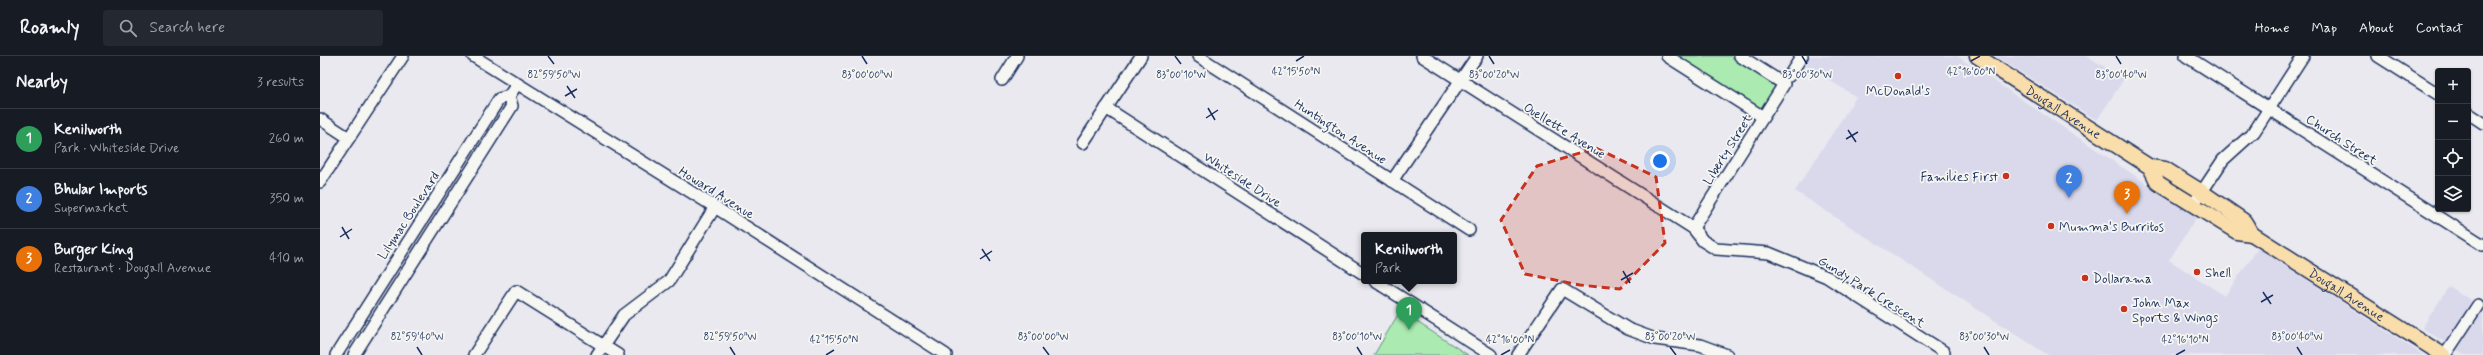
<!DOCTYPE html>
<meta charset="utf-8">
<style>
:root{--surface:#171b24;--page:#242831;--text:#f1f3f6;--muted:#9ea1a6;--line:#363941;--accent:#d93025}
body{margin:0;font-family:Mynerve,sans-serif;background:var(--page);color:var(--text)}
.controls{position:absolute;right:12px;top:12px;display:grid;overflow:hidden;border-radius:4px;box-shadow:0 1px 3px #0004}
.controls button{width:36px;height:36px;display:grid;place-items:center;padding:0;border:0;border-bottom:1px solid var(--line);background:var(--surface);color:var(--text);font:20px sans-serif}
.you{position:absolute;left:1340px;top:105px;width:14px;height:14px;margin:-10px;border:3px solid #fff;border-radius:50%;background:#1a73e8;box-shadow:0 0 0 6px #1a73e833}
.badge{display:grid;place-items:center;width:26px;height:26px;border-radius:50%;background:var(--accent);color:#fff;font-size:13px;font-weight:700}
.pin{position:absolute;translate:-50% -33px;filter:drop-shadow(0 1px 2px #0008)}
.pin::after{content:'';position:absolute;top:21px;width:14px;height:12px;background:inherit;clip-path:polygon(0 0,100% 0,50% 100%)}
.popup{position:absolute;left:1041px;top:176px;width:96px;height:52px;box-sizing:border-box;display:grid;place-content:center;border-radius:4px;background:var(--surface);filter:drop-shadow(0 1px 3px #0005);font-size:13px;white-space:nowrap;color:var(--muted)}
.popup b{font-size:15px;color:var(--text)}
.popup::after{content:'';position:absolute;left:50%;top:100%;margin-left:-8px;border:8px solid transparent;border-top-color:var(--surface)}
.list{margin:0;padding:0;list-style:none}
h2{display:flex;justify-content:space-between;align-items:center;height:52px;margin:0;padding:0 16px;font-size:17px}
h2 small{font-size:13px;font-weight:400;color:var(--muted)}
.list li{display:grid;grid-template-columns:26px 1fr auto;gap:12px;align-items:center;box-sizing:border-box;height:60px;padding:0 16px;border-top:1px solid var(--line)}
.list b{display:block;font-size:15px;white-space:nowrap}
.list p{margin:0;font-size:13px;white-space:nowrap;color:var(--muted)}
.list em{font-size:13px;font-style:normal;color:var(--muted)}
.icon{flex:none;width:22px;height:22px;fill:none;stroke:currentColor;stroke-width:2;stroke-linecap:round;stroke-linejoin:round}
.map{position:relative;flex:none;width:2163px;height:299px;overflow:hidden}
header{display:flex;align-items:center;gap:24px;box-sizing:border-box;height:56px;padding:0 20px;background:var(--surface);border-bottom:1px solid var(--line)}
header strong{font-size:19px}
nav{display:flex;gap:22px;margin-inline-start:auto;font-size:14px}
.search{width:280px;height:36px;background:var(--page);display:flex;align-items:center;gap:10px;box-sizing:border-box;padding:0 14px;border-radius:4px;color:var(--muted);font-size:15px}
main{display:flex}
aside{flex:1;background:var(--surface)}
.map>svg:first-child{display:block}
.built{fill:#dad9ec}
.green{fill:#abeab1;stroke:#638c88}
.lines{fill:none;stroke-linecap:round;stroke-linejoin:round}
.minor-casing{stroke:#1b2f5e;stroke-width:14}
.major-casing{stroke:#1b2f5e;stroke-width:17}
.minor{stroke:#f6f6f2;stroke-width:11}
.major{stroke:#f9deab;stroke-width:14}
.marked{fill:#c8321e;fill-opacity:0.2;stroke:#c8321e;stroke-width:3;stroke-dasharray:8 5;stroke-linejoin:round}
.ticks{fill:none;stroke:#1b2f5e;stroke-width:1.5}
.poi-dot{fill:#c8321e;stroke:#f6f6f2;stroke-width:1.5}
.labels{text-anchor:middle;stroke-width:3.5;stroke-linejoin:round;paint-order:stroke}
.poi-label{font-size:13px;fill:#1b2f5e;stroke:#f6f6f2;text-anchor:start}
.street-label{font-size:13px;fill:#1b2f5e;stroke:#f6f6f2}
.ticks-label{font-size:10px;text-anchor:middle;fill:#1b2f5e;stroke:#f6f6f2;stroke-width:3.5;stroke-linejoin:round;paint-order:stroke}
</style>
<header>
<strong>Roamly</strong>
<div class="search"><svg class="icon" aria-label="search" viewBox="0 0 24 24"><circle cx="10" cy="10" r="6"/><path d="M15 15l6 6"/></svg>Search here</div>
<nav><a>Home</a><a>Map</a><a>About</a><a>Contact</a></nav>
</header>
<main>
<aside>
<h2>Nearby<small>3 results</small></h2>
<ul class="list">
<li><span class="badge" style="background:#2e9e5b">1</span><div><b>Kenilworth</b><p>Park · Whiteside Drive</p></div><em>260 m</em></li>
<li><span class="badge" style="background:#3f7fe0">2</span><div><b>Bhular Imports</b><p>Supermarket</p></div><em>350 m</em></li>
<li><span class="badge" style="background:#e8710a">3</span><div><b>Burger King</b><p>Restaurant · Dougall Avenue</p></div><em>410 m</em></li>
</ul>
</aside>
<div class="map">
<svg width="2163" height="299" viewBox="0 0 2163 299">
<rect width="100%" height="100%" fill="#e9e9ef"/>
<filter id="ink" filterUnits="userSpaceOnUse"><feTurbulence type="fractalNoise" baseFrequency=".025" numOctaves="2"/><feDisplacementMap in="SourceGraphic" scale="8" xChannelSelector="R" yChannelSelector="G"/><feConvolveMatrix kernelMatrix="1 2 1 2 8 2 1 2 1" color-interpolation-filters="sRGB"/></filter>
<g filter="url(#ink)">
<g class="built">
<path d="M1487 0H1637L1854 146 1879 157 1849 204 1905 240 1938 192 2103 299H1728L1475 135 1536 41 1483 7Z"/>
<path d="M1675 0H1767L1804 23 1777 64Z"/>
<path d="M2129 230 2163 252V299H2145L2102 272Z"/>
</g>
<g class="green">
<path d="M1351 0H1410L1453 28 1456 34 1443 54 1439 56Z"/>
<path d="M1080 255 1148 299H1054Z"/>
</g>
<g class="lines">
<g class="minor-casing">
<g id="minor">
<path d="M153 0 395 151 626 299"/>
<path d="M878 0 1149 174"/>
<path d="M1102 0 1373 172 1383 185 1396 193 1449 197 1507 221 1624 296 1622 299"/>
<path d="M1347 0 1443 61"/>
<path d="M1866 0 2163 189"/>
<path d="M2058 0 2118 38"/>
<path d="M1469 20 1482 0"/>
<path d="M682 24 697 0"/>
<path d="M786 52 1044 218"/>
<path d="M2148 57 2163 67"/>
<path d="M0 63 29 82"/>
<path d="M763 87 821 0"/>
<path d="M1072 125 1157 0"/>
<path d="M0 126 83 0"/>
<path d="M1873 149 1903 104 1934 76 1983 0"/>
<path d="M1373 172 1464 28 1420 0"/>
<path d="M1055 225 1171 299"/>
<path d="M16 299 179 43 189 40 197 28"/>
<path d="M34 299 192 50 189 40"/>
<path d="M154 299 196 235 298 299"/>
<path d="M277 299 304 259 349 225 395 151"/>
<path d="M1198 299 1242 233 1308 273 1335 283 1380 289 1407 299"/>
<path d="M2125 299 2158 249"/>
</g>
</g>
<g class="major-casing">
<g id="major">
<path id="s1" d="M1657 0 1830 111 1845 113 1882 136 1924 165 1932 178 2123 299"/>
<path d="M1830 111 1838 127 1917 176 1932 178"/>
</g>
</g>
<use href="#minor" class="minor"/>
<use href="#major" class="major"/>
</g>
</g>
<path class="marked" d="M1276 92 1336 121 1345 187 1300 233 1260 229 1205 218 1181 164 1217 110Z"/>
<path class="ticks" d="M228 0 234 8M542 0 547 8M855 0 861 8M1169 0 1174 8M1482 0 1487 8M1796 0 1801 8M976 5 984 0M1651 5 1660 0M247 30 255 42M245 40 257 33M888 52 895 64M886 62 898 54M1528 74 1536 86M1526 83 1538 76M22 171 29 183M20 181 32 173M662 193 670 205M660 203 672 195M1303 215 1310 227M1301 224 1313 217M1943 236 1951 248M1941 246 1953 239M97 291 102 299M410 291 415 299M723 291 729 299M1037 291 1042 299M1350 291 1356 299M1664 291 1669 299M1977 291 1982 299M506 299 514 294M1181 299 1190 294M1856 299 1865 294"/>
<g class="poi-dot">
<circle cx="1578" cy="20" r="4"/>
<circle cx="1686" cy="120" r="4"/>
<circle cx="1731" cy="170" r="4"/>
<circle cx="1877" cy="216" r="4"/>
<circle cx="1765" cy="222" r="4"/>
<circle cx="1804" cy="253" r="4"/>
</g>
<g class="labels">
<g class="poi-label">
<text x="1578" y="39" text-anchor="middle">McDonald's</text>
<text x="1678" y="125" text-anchor="end">Families First</text>
<text x="1739" y="175">Mumma's Burritos</text>
<text x="1885" y="221">Shell</text>
<text x="1773" y="227">Dollarama</text>
<text x="1812" y="251">John Max<tspan x="1812" dy="15">Sports &amp; Wings</tspan></text>
</g>
<g class="street-label">
<text dy="5" stroke="none"><textPath href="#s1" startOffset="103">Dougall Avenue</textPath></text>
<text transform="translate(1245 74) rotate(32)" y="5">Ouellette Avenue</text>
<text transform="translate(1021 75) rotate(33)" y="5">Huntington Avenue</text>
<text transform="translate(2022 83) rotate(33)" y="5">Church Street</text>
<text transform="translate(1407 93) rotate(-58)" y="5">Liberty Street</text>
<text transform="translate(923 123) rotate(33)" y="5">Whiteside Drive</text>
<text transform="translate(397 136) rotate(32)" y="5">Howard Avenue</text>
<text transform="translate(88 159) rotate(-57)" y="5">Lilymac Boulevard</text>
<text transform="translate(1552 235) rotate(32)" y="5">Gundy Park Crescent</text>
<text dy="5" stroke="none"><textPath href="#s1" startOffset="443">Dougall Avenue</textPath></text>
</g>
</g>
<g class="ticks-label">
<text x="976" y="19">42°15'50"N</text>
<text x="1651" y="19">42°16'00"N</text>
<text x="234" y="22">82°59'50"W</text>
<text x="547" y="22">83°00'00"W</text>
<text x="861" y="22">83°00'10"W</text>
<text x="1174" y="22">83°00'20"W</text>
<text x="1487" y="22">83°00'30"W</text>
<text x="1801" y="22">83°00'40"W</text>
<text x="97" y="284">82°59'40"W</text>
<text x="410" y="284">82°59'50"W</text>
<text x="723" y="284">83°00'00"W</text>
<text x="1037" y="284">83°00'10"W</text>
<text x="1350" y="284">83°00'20"W</text>
<text x="1664" y="284">83°00'30"W</text>
<text x="1977" y="284">83°00'40"W</text>
<text x="514" y="287">42°15'50"N</text>
<text x="1190" y="287">42°16'00"N</text>
<text x="1865" y="287">42°16'10"N</text>
</g>
</svg>
<div class="controls">
<button>+</button>
<button>−</button>
<button><svg class="icon" aria-label="locate" viewBox="0 0 24 24"><circle cx="12" cy="12" r="6"/><path d="M12 2v4M12 18v4M2 12h4M18 12h4"/></svg></button>
<button><svg class="icon" aria-label="layers" viewBox="0 0 24 24"><path d="M12 4l9 5-9 5-9-5zM3 14l9 5 9-5"/></svg></button>
</div>
<div class="you"></div>
<div class="pin badge" style="left:1089px;top:274px;background:#2e9e5b">1</div>
<div class="popup"><b>Kenilworth</b>Park</div>
<div class="pin badge" style="left:1749px;top:142px;background:#3f7fe0">2</div>
<div class="pin badge" style="left:1807px;top:158px;background:#e8710a">3</div>
</div>
</main>
